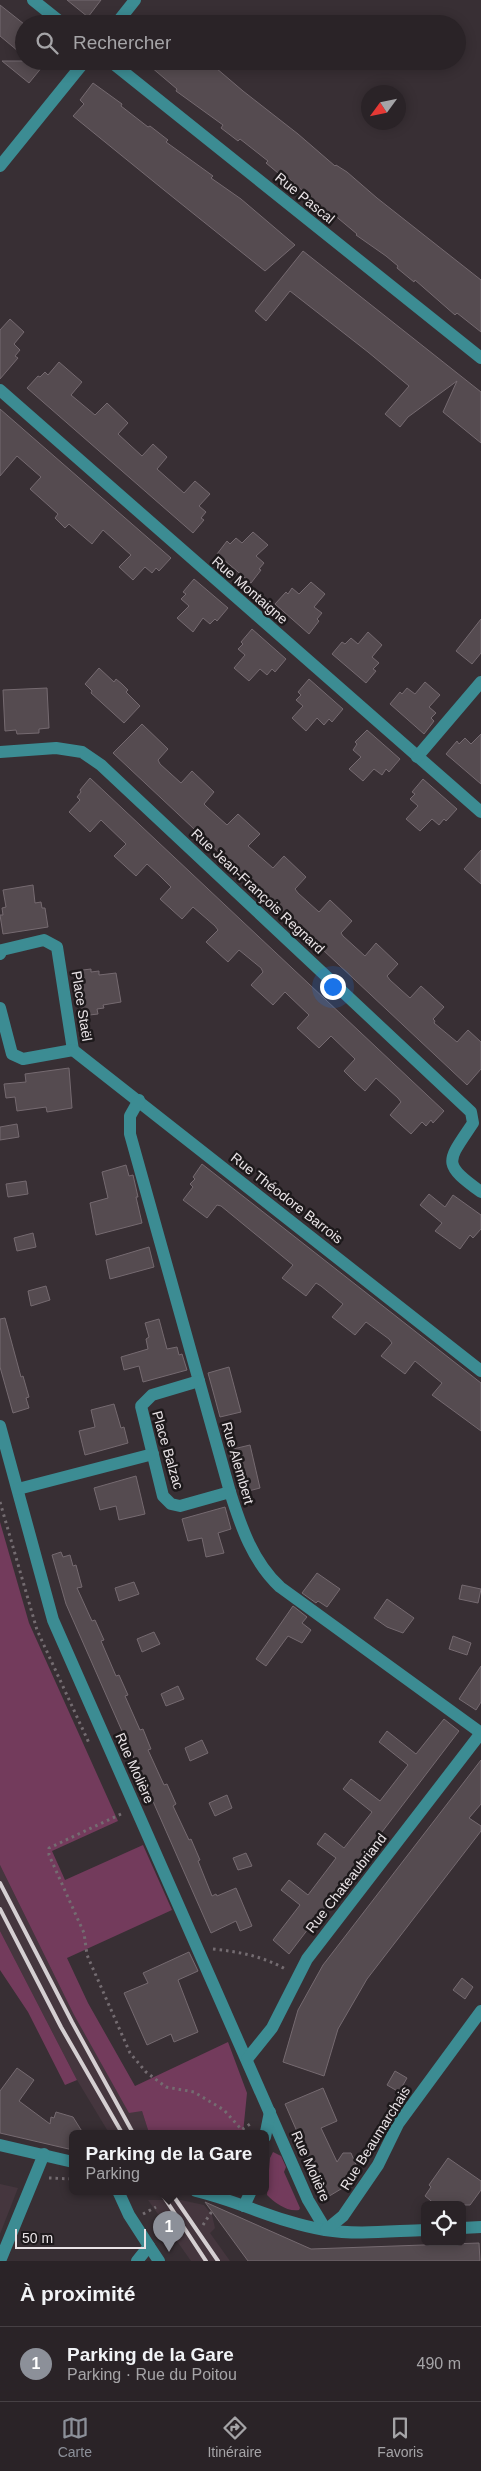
<!DOCTYPE html>
<html lang="fr">
<meta charset="utf-8">
<style>
:root{--surface:#2a2327;--page:#322b2f;--text:#f1f3f6;--muted:#a5a4a7;--line:#464044;--accent:#8c9099}
body{margin:0;font-family:Arial,sans-serif;background:var(--page);color:var(--text)}
.controls{position:absolute;right:15px;bottom:15px;display:grid;overflow:hidden;border-radius:8px;box-shadow:0 2px 12px #0003}
.controls button{width:45px;height:45px;display:grid;place-items:center;padding:0;border:0;border-bottom:1px solid var(--line);background:var(--surface);color:var(--text);font:25px sans-serif}
.compass{position:absolute;left:361px;top:85px;width:45px;height:45px;border-radius:50%;background:var(--surface);box-shadow:0 2px 12px #0003;rotate:237deg}
.scale{position:absolute;left:15px;bottom:12px;width:131px;box-sizing:border-box;padding-left:5px;border:2px solid #eae4e7;border-top:0;font-size:14px;line-height:18px;white-space:nowrap;color:#eae4e7;-webkit-text-stroke:4px #1d191b;paint-order:stroke}
.you{position:absolute;left:332px;top:986px;width:18px;height:18px;margin:-12px;border:4px solid #fff;border-radius:50%;background:#1a73e8;box-shadow:0 0 0 8px #1a73e833}
.badge{display:grid;place-items:center;width:32px;height:32px;border-radius:50%;background:var(--accent);color:#fff;font-size:16px;font-weight:700}
.pin{position:absolute;translate:-50% -41px;filter:drop-shadow(0 1px 2px #0008)}
.pin::after{content:'';position:absolute;top:26px;width:18px;height:15px;background:inherit;clip-path:polygon(0 0,100% 0,50% 100%)}
.popup{position:absolute;left:69px;top:2130px;width:200px;height:65px;box-sizing:border-box;display:grid;place-content:center;border-radius:8px;background:var(--surface);filter:drop-shadow(0 1px 4px #0005);font-size:16px;white-space:nowrap;color:var(--muted)}
.popup b{font-size:19px;color:var(--text)}
.popup::after{content:'';position:absolute;left:50%;top:100%;margin-left:-10px;border:10px solid transparent;border-top-color:var(--surface)}
.list{margin:0;padding:0;list-style:none}
h2{display:flex;justify-content:space-between;align-items:center;height:65px;margin:0;padding:0 20px;font-size:21px}
h2 small{font-size:16px;font-weight:400;color:var(--muted)}
.list li{display:grid;grid-template-columns:32px 1fr auto;gap:15px;align-items:center;box-sizing:border-box;height:75px;padding:0 20px;border-top:1px solid var(--line)}
.list b{display:block;font-size:19px;white-space:nowrap}
.list p{margin:0;font-size:16px;white-space:nowrap;color:var(--muted)}
.list em{font-size:16px;font-style:normal;color:var(--muted)}
.icon{flex:none;width:28px;height:28px;fill:none;stroke:currentColor;stroke-width:2;stroke-linecap:round;stroke-linejoin:round}
.map{position:relative;flex:none;width:481px;height:2261px;overflow:hidden}
.search{position:absolute;background:var(--surface);box-shadow:0 2px 12px #0003;left:15px;right:15px;top:15px;height:55px;display:flex;align-items:center;gap:12px;box-sizing:border-box;padding:0 18px;border-radius:28px;color:var(--muted);font-size:19px}
.sheet{height:140px;background:var(--surface)}
nav{display:flex;justify-content:space-around;align-items:center;box-sizing:border-box;height:70px;border-top:1px solid var(--line);background:var(--surface);font-size:14px;color:var(--muted)}
nav a{display:grid;justify-items:center;gap:2px}
nav .on{color:var(--accent)}
.map>svg:first-child{display:block}
.built{fill:#45363e}
.green{fill:#733b5c}
.building{fill:#554b50;stroke:#756a70}
.lines{fill:none;stroke-linecap:round;stroke-linejoin:round}
.path{stroke:#746c71;stroke-width:3;stroke-dasharray:2.5 4;stroke-linecap:butt}
.minor{stroke:#3c8c93;stroke-width:12}
.rail{stroke:#d5cfd2;stroke-width:4}
.labels{text-anchor:middle;stroke-width:5;stroke-linejoin:round;paint-order:stroke}
.street-label{font-size:14px;fill:#eae4e7;stroke:#1d191b}
</style>
<div class="map">
<svg width="481" height="2261" viewBox="0 0 481 2261">
<rect width="100%" height="100%" fill="#382f34"/>
<g class="built">
<path d="M0 1865 73 2013 142 2111 149 2133H109L77 2080 0 1931Z"/>
<path d="M0 2184 18 2188 0 2234Z"/>
<path d="M148 2200H181L204 2205 212 2215 215 2228 210 2233 230 2261H191Z"/>
</g>
<g class="green">
<path d="M0 1522 29 1623 118 1821 52 1851 65 1880 143 1845 172 1910 67 1958 88 2003 135 2086 228 2042 247 2093 243 2133H149L142 2111 129 2113 73 2013 0 1865Z"/>
<path d="M0 1931 77 2080 65 2085 28 2012 0 1970Z"/>
<path d="M273 2152 281 2156 286 2167 284 2172 300 2208 299 2210C287 2212 275 2203 267 2195L270 2158Z"/>
</g>
<g class="building">
<path d="M67 0H101L88 17Z"/>
<path d="M0 5 24 24V56L0 36Z"/>
<path d="M2 61H47L29 83Z"/>
<path d="M144 61H221L216 68 243 91 298 134 335 166 336 165 347 172 377 198 481 280V332L457 313 455 315 415 280 414 282 397 268 398 266 386 256 356 235 357 234 333 214 331 216 286 176 284 178 266 163 268 161 240 139 238 141 221 128 223 125 176 91 177 89Z"/>
<path d="M93 83 122 104 121 106 148 127 150 126 168 140 166 142 213 176 211 178 241 199 295 245 265 271 164 190 73 116 84 104 80 100Z"/>
<path d="M303 251 481 392V443L443 412 457 381 408 417 400 427 385 414 409 386 368 352 290 291 266 321 255 311Z"/>
<path d="M10 319 24 332 14 344 20 350 15 356 18 358 0 379V330Z"/>
<path d="M59 362 82 382 71 395 95 415 107 403 128 423 118 434 142 456 153 444 167 457 157 469 184 493 195 481 210 494 199 506 206 512 201 518 204 520 193 533 27 388 38 376 40 377 45 372 48 375Z"/>
<path d="M0 409 171 558 159 571 156 568 152 573 145 567 133 580 119 567 131 555 103 530 92 544 69 524 65 528 55 518 58 514 30 489 41 477 17 456 0 476Z"/>
<path d="M253 532 268 545 256 556 264 563 259 569 261 570 251 583 217 554 227 541 230 544 236 538 242 543Z"/>
<path d="M194 579 228 608 217 621 215 619 210 624 203 618 193 632 177 618 189 606 181 599 186 594 183 592Z"/>
<path d="M311 582 325 594 314 607 322 613 317 619 319 621 309 634 275 604 286 592 288 594 292 588 299 594Z"/>
<path d="M481 619V653L472 664 456 651Z"/>
<path d="M252 629 286 659 275 672 272 669 267 675 260 669 249 681 234 668 245 655 238 649 243 644 241 642Z"/>
<path d="M368 632 382 645 372 657 379 663 373 669 376 671 366 683 332 654 342 642 345 644 351 638 358 644Z"/>
<path d="M99 668 114 682 116 679 122 684 128 690 126 692 140 706 124 723 91 693 92 691 85 684Z"/>
<path d="M309 679 343 709 332 722 329 719 324 725 317 718 306 731 292 718 303 706 296 700 301 695 298 692Z"/>
<path d="M425 682 440 695 429 707 436 713 431 718 434 721 424 734 390 704 400 692 402 694 407 688 415 694Z"/>
<path d="M47 688 49 728 39 729V733L17 734 16 730 5 731 3 690Z"/>
<path d="M142 724 168 749 158 760 160 764 181 783 192 771 214 792 204 804 207 807 227 825 238 814 260 834 248 846 273 868 284 856 306 877 295 889 298 893 319 912 330 900 352 921 341 933 343 936 365 956 376 943 398 964 387 976 390 980 410 998 421 986 444 1007 433 1019 435 1021 434 1023 457 1042 468 1030 481 1042V1069L467 1085 113 753Z"/>
<path d="M367 730 400 759 389 772 386 769 382 775 374 769 363 781 349 769 361 757 353 750 357 744 355 742Z"/>
<path d="M481 734V784L446 754 457 741 459 744 465 738 471 744Z"/>
<path d="M90 778 444 1111 433 1123 431 1120 426 1126 422 1122 411 1134 390 1115 401 1102 398 1098 376 1078 365 1091 354 1081 344 1071 355 1059 331 1036 319 1048 297 1028 309 1015 288 995 285 992 273 1005 251 985 263 972 261 968 239 950 228 962 206 942 218 930 215 926 193 907 182 919 160 899 171 887 159 875 147 864 136 876 114 856 126 844 101 820 90 832 69 812 80 800 77 797 81 792 80 790Z"/>
<path d="M423 779 457 809 446 821 444 819 439 825 432 819 420 831 406 819 418 806 410 799 415 794 412 792Z"/>
<path d="M481 850V884L464 869Z"/>
<path d="M33 885 35 903 41 902 42 908H45L48 927 3 934 0 915H3L2 908 6 907 3 890Z"/>
<path d="M91 969V972L99 971V975L116 973 121 1002 103 1005 104 1008 97 1009 98 1014 81 1016 75 971Z"/>
<path d="M69 1068 72 1108 47 1112 46 1107 17 1111 15 1097 6 1098 4 1084 26 1082 25 1074Z"/>
<path d="M17 1124 19 1137 0 1140V1127Z"/>
<path d="M202 1164 481 1383V1431L432 1395 442 1383 415 1361 405 1374 381 1356 392 1343 389 1339 366 1322 355 1335 332 1317 343 1304 321 1286 316 1283 306 1296 282 1278 293 1265 221 1206 217 1205 207 1218 183 1200 193 1187 190 1184 195 1179 193 1177Z"/>
<path d="M126 1165 129 1176 133 1175 138 1197H136L142 1223 96 1235 90 1203 108 1198 102 1172Z"/>
<path d="M26 1181 28 1194 8 1197 6 1184Z"/>
<path d="M429 1194 445 1207 453 1195 481 1215V1229L473 1238 470 1235 460 1249 435 1231 442 1223 420 1205Z"/>
<path d="M33 1233 36 1247 17 1251 14 1238Z"/>
<path d="M149 1247 154 1267 110 1279 106 1260Z"/>
<path d="M46 1286 50 1300 31 1306 28 1291Z"/>
<path d="M5 1318 21 1377 23 1376 29 1397 26 1398 29 1408 13 1413 0 1367V1319Z"/>
<path d="M159 1319 167 1349 177 1347 179 1355 182 1354 187 1370 143 1382 139 1366 124 1370 121 1357 148 1349 146 1339 149 1337 145 1323Z"/>
<path d="M229 1367 241 1412 220 1417 208 1373Z"/>
<path d="M114 1404 121 1428 124 1427 128 1443 85 1455 79 1431 95 1427 91 1410Z"/>
<path d="M250 1445 260 1488 241 1493 229 1450Z"/>
<path d="M136 1476 145 1514 119 1520 116 1506 100 1510 94 1488Z"/>
<path d="M225 1507 231 1529 218 1533 224 1553 206 1557 202 1538 188 1541 182 1519Z"/>
<path d="M61 1552 63 1557 70 1555 73 1566 76 1565 82 1587 77 1588 92 1621 95 1620 104 1640 101 1641 116 1676 119 1675 128 1695 125 1696 140 1730 143 1729 151 1749 148 1750 164 1785 167 1784 176 1804 173 1806 189 1840 191 1839 200 1860 198 1861 212 1896 216 1894 217 1896 236 1888 252 1926 240 1931 236 1921 211 1933 66 1604 52 1555Z"/>
<path d="M317 1573 340 1589 327 1607 318 1601 316 1603 302 1593Z"/>
<path d="M134 1582 139 1594 119 1601 115 1588Z"/>
<path d="M462 1585 481 1589 478 1603 459 1599Z"/>
<path d="M387 1599 414 1618 403 1633 387 1627 374 1618Z"/>
<path d="M293 1606 307 1617 302 1623 311 1630 302 1643 288 1636 266 1666 256 1659Z"/>
<path d="M154 1632 160 1644 142 1652 137 1639Z"/>
<path d="M453 1636 471 1643 467 1655 449 1649Z"/>
<path d="M481 1666V1702L476 1710 459 1699Z"/>
<path d="M178 1686 184 1699 166 1706 161 1694Z"/>
<path d="M444 1719 459 1731 289 1954 273 1940 300 1905 281 1890 289 1880 308 1895 336 1858 317 1844 325 1833 344 1848 372 1812 343 1789 351 1779 380 1801 408 1765 379 1742 387 1731 416 1754Z"/>
<path d="M202 1740 208 1753 190 1761 185 1748Z"/>
<path d="M481 1760V1804L469 1818 481 1826V1831L367 1979 338 2029 324 2076 283 2062 298 2010 323 1965Z"/>
<path d="M227 1795 232 1808 215 1816 209 1803Z"/>
<path d="M246 1853 252 1866 238 1870 233 1858Z"/>
<path d="M189 1952 198 1971 178 1980 198 2032 174 2042 171 2034 147 2045 124 1993 148 1983 143 1973Z"/>
<path d="M462 1978 473 1987 465 1999 453 1990Z"/>
<path d="M17 2068 34 2080 19 2101 50 2124 51 2117 54 2118 56 2112 73 2117 83 2133H73V2150L0 2133V2091Z"/>
<path d="M395 2071 407 2078 399 2092 387 2085Z"/>
<path d="M323 2088 337 2121 321 2128 337 2162 343 2153H351L360 2174 344 2181 346 2186 326 2198 285 2104Z"/>
<path d="M448 2158 481 2181V2190L470 2205H436L425 2196 431 2187 429 2185Z"/>
<path d="M205 2202 311 2249 479 2243 480 2261H248Z"/>
</g>
<g class="lines">
<g class="path">
<path d="M0 1502 37 1630 89 1743"/>
<path d="M121 1814 49 1848V1855L84 1933 87 1955 130 2053 146 2072 166 2087 194 2092 224 2110 241 2129"/>
<path d="M213 1949C240 1952 263 1956 287 1970"/>
<path d="M237 2133 253 2122"/>
<path d="M49 2178 73 2179"/>
<path d="M143 2214 156 2207"/>
<path d="M203 2225 212 2211"/>
</g>
<g class="minor">
<path d="M33 0 63 24"/>
<path d="M116 24 135 0"/>
<path d="M110 61 481 358"/>
<path d="M0 166 85 61"/>
<path d="M0 390 481 812"/>
<path d="M0 752 56 748 82 752 101 765 471 1112 473 1123C447 1162 441 1163 481 1192"/>
<path d="M417 757 481 682"/>
<path d="M0 954 2 950 44 940 57 947 73 1050"/>
<path d="M0 1008 12 1054 23 1059 73 1050"/>
<path d="M73 1050 481 1371"/>
<path d="M139 1100 130 1116V1134L230 1492C241 1527 253 1562 280 1587L481 1733"/>
<path d="M199 1381 152 1395 141 1406 163 1496 171 1504 180 1506 230 1492"/>
<path d="M0 1426 53 1620 308 2200 326 2230"/>
<path d="M18 1489 153 1454"/>
<path d="M247 2059 272 2028 307 1959 481 1733"/>
<path d="M265 2137 270 2112"/>
<path d="M0 2145 73 2162"/>
<path d="M118 2191 129 2215 149 2246 137 2261"/>
<path d="M196 2191C239 2201 280 2223 325 2230 357 2235 392 2231 425 2230"/>
<path d="M244 2206 251 2191"/>
<path d="M462 2228 481 2227"/>
<path d="M326 2230 343 2216 378 2165 398 2124 481 2011"/>
<path d="M149 2246 159 2261"/>
<path d="M0 2261 44 2154"/>
</g>
<g class="rail">
<path d="M0 1883 72 2022 133 2133"/>
<path d="M0 1909 61 2027 122 2133"/>
<path d="M160 2191 206 2261"/>
<path d="M170 2191 218 2261"/>
</g>
</g>
<g class="labels">
<g class="street-label">
<text transform="translate(305 198) rotate(39)" y="5">Rue Pascal</text>
<text transform="translate(250 590) rotate(41)" y="5">Rue Montaigne</text>
<text transform="translate(258 891) rotate(43)" y="5">Rue Jean-François Regnard</text>
<text transform="translate(82 1006) rotate(81)" y="5">Place Staël</text>
<text transform="translate(287 1198) rotate(38)" y="5">Rue Théodore Barrois</text>
<text transform="translate(168 1450) rotate(74)" y="5">Place Balzac</text>
<text transform="translate(238 1463) rotate(74)" y="5">Rue Alembert</text>
<text transform="translate(135 1768) rotate(66)" y="5">Rue Molière</text>
<text transform="translate(346 1883) rotate(-52)" y="5">Rue Chateaubriand</text>
<text transform="translate(375 2138) rotate(-58)" y="5">Rue Beaumarchais</text>
<text transform="translate(311 2166) rotate(66)" y="5">Rue Molière</text>
</g>
</g>
</svg>
<div class="controls">
<button><svg class="icon" aria-label="locate" viewBox="0 0 24 24"><circle cx="12" cy="12" r="6"/><path d="M12 2v4M12 18v4M2 12h4M18 12h4"/></svg></button>
</div>
<svg class="compass" viewBox="-18 -18 36 36"><path d="M0-13l5 13h-10z" fill="#e53935"/><path d="M0 13l5-13h-10z" fill="#a5a4a7"/></svg>
<div class="scale">50 m</div>
<div class="you"></div>
<div class="pin badge" style="left:169px;top:2252px">1</div>
<div class="popup"><b>Parking de la Gare</b>Parking</div>
<div class="search"><svg class="icon" aria-label="search" viewBox="0 0 24 24"><circle cx="10" cy="10" r="6"/><path d="M15 15l6 6"/></svg>Rechercher</div>
</div>
<section class="sheet">
<h2>À proximité<small></small></h2>
<ul class="list">
<li><span class="badge">1</span><div><b>Parking de la Gare</b><p>Parking · Rue du Poitou</p></div><em>490 m</em></li>
</ul>
</section>
<nav>
<a class="on"><svg class="icon" aria-label="map" viewBox="0 0 24 24"><path d="M3 6l6-2 6 2 6-2v14l-6 2-6-2-6 2zM9 4v14M15 6v14"/></svg>Carte</a>
<a><svg class="icon" aria-label="directions" viewBox="0 0 24 24"><path d="M12 3l9 9-9 9-9-9zM9 14v-3h6M13 9l2 2-2 2"/></svg>Itinéraire</a>
<a><svg class="icon" aria-label="saved" viewBox="0 0 24 24"><path d="M7 4h10v16l-5-4-5 4z"/></svg>Favoris</a>
</nav>
